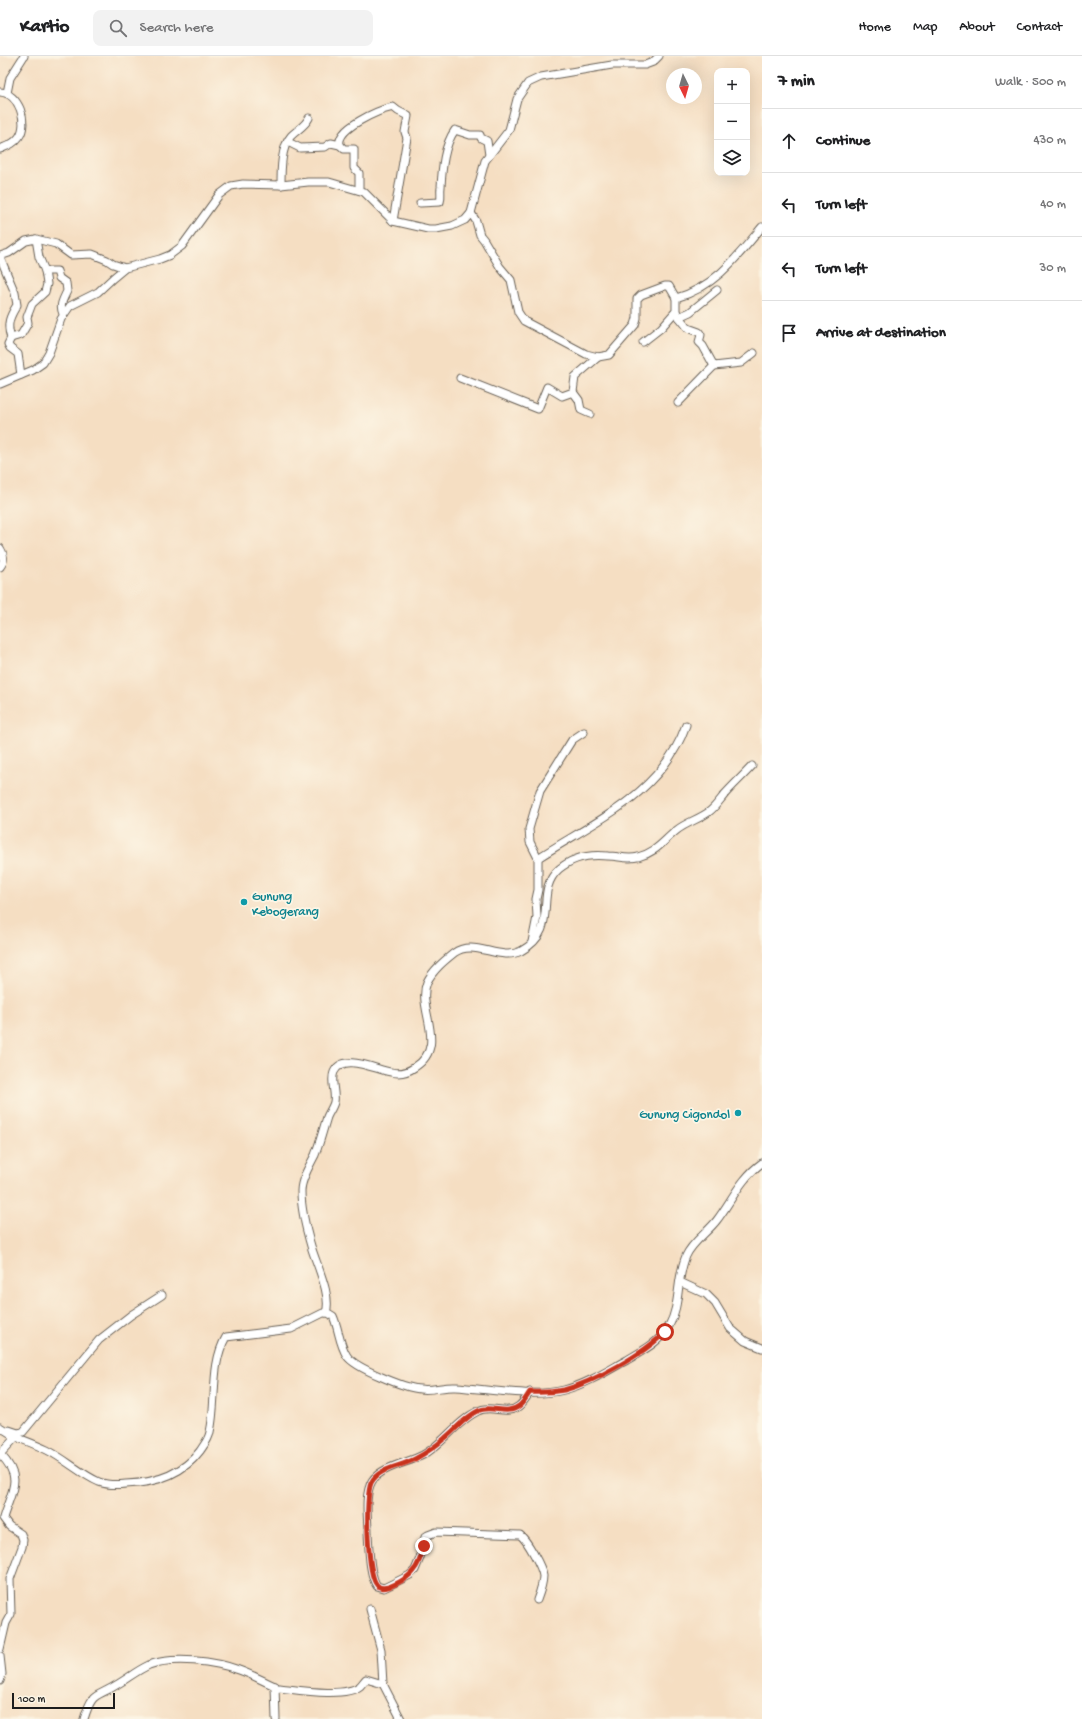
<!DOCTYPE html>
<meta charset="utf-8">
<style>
:root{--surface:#fff;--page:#f2f2f2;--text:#202124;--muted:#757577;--line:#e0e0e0}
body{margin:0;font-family:"Gochi Hand",sans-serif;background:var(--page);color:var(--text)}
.controls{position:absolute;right:12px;top:12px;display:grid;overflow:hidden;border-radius:8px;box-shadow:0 4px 16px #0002}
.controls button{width:36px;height:36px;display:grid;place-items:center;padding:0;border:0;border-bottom:1px solid var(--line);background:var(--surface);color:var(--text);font:20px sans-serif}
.compass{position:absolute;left:666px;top:12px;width:36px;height:36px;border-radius:50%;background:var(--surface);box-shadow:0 4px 16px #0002;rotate:175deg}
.scale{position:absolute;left:12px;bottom:10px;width:103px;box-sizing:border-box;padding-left:4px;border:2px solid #1c1c1c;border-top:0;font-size:11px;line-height:14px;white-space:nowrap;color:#1c1c1c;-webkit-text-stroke:3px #fcf5e5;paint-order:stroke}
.stop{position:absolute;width:12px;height:12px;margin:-9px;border:3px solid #c8321e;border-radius:50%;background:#fff}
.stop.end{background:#c8321e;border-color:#fff;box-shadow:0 1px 4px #0008}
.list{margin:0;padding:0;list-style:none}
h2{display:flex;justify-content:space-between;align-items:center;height:52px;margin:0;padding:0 16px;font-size:17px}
h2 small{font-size:13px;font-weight:400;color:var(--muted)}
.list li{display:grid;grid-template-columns:26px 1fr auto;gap:12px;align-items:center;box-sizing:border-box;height:64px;padding:0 16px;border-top:1px solid var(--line)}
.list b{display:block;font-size:15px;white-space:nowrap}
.list em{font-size:13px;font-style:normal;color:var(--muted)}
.icon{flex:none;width:22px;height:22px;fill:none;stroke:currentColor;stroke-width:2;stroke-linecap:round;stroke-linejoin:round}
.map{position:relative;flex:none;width:762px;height:1663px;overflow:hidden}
header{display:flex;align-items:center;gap:24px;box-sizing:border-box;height:56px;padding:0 20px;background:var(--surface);border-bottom:1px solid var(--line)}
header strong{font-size:19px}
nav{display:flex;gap:22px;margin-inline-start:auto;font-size:14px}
.search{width:280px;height:36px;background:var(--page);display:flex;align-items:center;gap:10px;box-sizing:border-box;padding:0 14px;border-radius:8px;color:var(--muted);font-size:15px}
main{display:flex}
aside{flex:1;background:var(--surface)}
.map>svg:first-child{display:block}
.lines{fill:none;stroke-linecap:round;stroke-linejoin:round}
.minor-casing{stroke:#686056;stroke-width:9}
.minor{stroke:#fff;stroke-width:7}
.route{stroke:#c8321e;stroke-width:5}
.culture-dot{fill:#0f9aa8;stroke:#fcf5e5;stroke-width:1.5}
.labels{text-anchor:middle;stroke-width:3.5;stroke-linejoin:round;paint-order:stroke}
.culture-label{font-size:13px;fill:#0d838f;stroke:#fcf5e5;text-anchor:start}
</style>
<header>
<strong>Kartio</strong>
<div class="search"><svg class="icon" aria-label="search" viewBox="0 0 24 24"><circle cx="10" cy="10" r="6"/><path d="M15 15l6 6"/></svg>Search here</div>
<nav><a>Home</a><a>Map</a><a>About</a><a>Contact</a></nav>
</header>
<main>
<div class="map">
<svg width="762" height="1663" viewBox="0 0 762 1663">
<rect width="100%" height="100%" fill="#fcf5e5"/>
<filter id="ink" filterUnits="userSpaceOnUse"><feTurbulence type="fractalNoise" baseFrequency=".025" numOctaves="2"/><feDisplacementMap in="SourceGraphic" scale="8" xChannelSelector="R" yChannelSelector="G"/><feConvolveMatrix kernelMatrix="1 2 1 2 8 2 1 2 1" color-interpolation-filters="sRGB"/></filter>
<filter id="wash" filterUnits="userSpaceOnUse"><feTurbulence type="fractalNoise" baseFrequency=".012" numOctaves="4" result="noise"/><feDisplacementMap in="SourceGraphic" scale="16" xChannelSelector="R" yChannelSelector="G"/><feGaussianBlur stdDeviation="0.9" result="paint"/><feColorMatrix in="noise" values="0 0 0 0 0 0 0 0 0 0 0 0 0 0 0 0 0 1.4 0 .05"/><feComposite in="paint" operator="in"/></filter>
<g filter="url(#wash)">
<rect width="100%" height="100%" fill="#f5dec2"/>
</g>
<g filter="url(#ink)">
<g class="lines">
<g class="minor-casing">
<g id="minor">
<path d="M0 36C19 37 29 67 19 81 14 88 7 90 0 93"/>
<path d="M7 37 10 22 24 0"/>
<path d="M288 86 300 92 325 91 331 87 340 89C336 72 379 54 393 51L398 55 408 60 405 76 407 82 393 165"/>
<path d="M340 89 344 93H354V112L359 117V134"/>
<path d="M281 129C281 114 281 91 291 80 298 73 305 70 309 62"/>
<path d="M420 147 440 146C442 140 440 137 441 131 442 113 444 89 455 74L470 79H480L481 82 487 85 489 99"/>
<path d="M471 157 476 165 480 179 484 184 500 211 511 224 518 256 524 265 586 298 598 301 609 299 635 269 637 262V243L641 239 665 230H669L676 242C715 231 737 201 762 171"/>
<path d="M36 183 39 201 45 215H57L59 222 66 227 67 235C63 244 59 249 63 258"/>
<path d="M0 200 9 197 26 185 36 183 56 188 71 199 92 198 107 204 113 208 125 212"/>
<path d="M0 201 15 237 17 249C10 260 6 268 11 282L8 288 10 292 18 298 21 319"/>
<path d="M677 257 679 261 690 256 717 234"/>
<path d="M679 261 688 272 699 276 701 279 699 286 703 290 714 310 741 307 754 297"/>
<path d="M11 282 21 279 28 267 27 261 32 248 45 236 47 228 45 215"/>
<path d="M643 286 661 272 676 255V242"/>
<path d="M460 322 538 353 547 331 562 340 573 336 575 321 598 301"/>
<path d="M0 328 33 314 43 307 49 297 61 263 70 250 98 236 113 222 125 212 160 203 170 199 182 190 219 139 231 130 243 128 281 129 308 126H329L364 136 393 165 428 173H436L452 170 465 164 471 157 485 105 509 74 517 43 528 27 541 21 612 9H645L653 6 659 0"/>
<path d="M573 336 579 344 581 354 590 358"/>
<path d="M678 347 714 310"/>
<path d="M0 492C4 498 5 505 0 511"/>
<path d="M538 802 530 786 529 773 540 735 572 684 584 676"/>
<path d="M532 886 537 861 536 843 538 834V802C595 765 662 738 686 669"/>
<path d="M680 1226 706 1238 715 1247 730 1272 745 1285 762 1292"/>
<path d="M326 1257C332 1239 316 1208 311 1190 306 1173 301 1153 301 1135 301 1123 310 1109 315 1099 320 1086 323 1074 327 1061 329 1056 333 1051 334 1046 336 1036 330 1025 334 1016 343 996 376 1014 391 1016 399 1018 408 1016 415 1011 449 989 416 953 427 926 433 914 444 905 454 897 474 882 499 906 521 895 562 873 532 837 559 813 573 801 591 798 608 800 618 800 628 804 638 801 657 796 663 785 677 774 687 766 700 763 710 755 716 750 720 744 725 738 733 729 743 720 752 710"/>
<path d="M530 1336C527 1340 524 1346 519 1350 507 1360 491 1348 478 1355 457 1365 443 1388 423 1399 408 1407 382 1410 372 1425 364 1439 368 1462 368 1477 369 1491 369 1519 377 1530L384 1532 410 1519 415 1514 420 1502 425 1481 428 1479 436 1476 520 1479C527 1484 542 1511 543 1520 543 1528 540 1536 537 1544"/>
<path d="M0 1371 16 1381 2 1396 1 1399C24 1423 11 1435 3 1462L9 1470 21 1478 23 1484 22 1491 10 1523 11 1558 6 1567 0 1593"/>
<path d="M9 1374 18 1377 23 1376 99 1284 131 1259 162 1239"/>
<path d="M16 1381C26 1385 37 1389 47 1394 65 1403 81 1418 99 1426 107 1429 117 1429 126 1428 155 1427 182 1419 200 1395 204 1389 209 1383 210 1376 217 1346 210 1308 226 1281L291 1273 323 1257H328L333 1260C339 1273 339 1288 347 1300 355 1312 405 1332 420 1333 432 1335 444 1330 456 1331 488 1333 533 1342 564 1334 587 1328 607 1315 627 1304 642 1295 660 1286 669 1270 681 1248 676 1223 686 1200 692 1186 708 1176 717 1164 732 1144 741 1122 762 1107"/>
<path d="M370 1553 381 1594 383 1628"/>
<path d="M0 1600 2 1618 0 1625"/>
<path d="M275 1630 276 1663"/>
<path d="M84 1663C93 1634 95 1643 118 1628 128 1622 138 1614 149 1609 173 1600 215 1605 239 1614 251 1618 263 1625 275 1630V1633L280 1632C298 1634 345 1642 360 1630 362 1628 364 1625 366 1623L383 1628 401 1663"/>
</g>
</g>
<use href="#minor" class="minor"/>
</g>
</g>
<g class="lines" filter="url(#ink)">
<path class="route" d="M424 1490C422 1498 419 1509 413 1515 408 1522 384 1538 377 1529 367 1519 365 1441 371 1427 379 1411 401 1411 415 1403 426 1397 436 1390 445 1382 456 1373 465 1361 478 1355 491 1348 507 1360 519 1350 524 1346 527 1340 530 1336 542 1337 553 1336 564 1334 594 1326 644 1298 665 1276"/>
</g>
<g class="culture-dot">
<circle cx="244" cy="846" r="4"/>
<circle cx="738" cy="1057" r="4"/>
</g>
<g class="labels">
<g class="culture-label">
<text x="252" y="844">Gunung<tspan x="252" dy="15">Kebogerang</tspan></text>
<text x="730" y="1062" text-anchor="end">Gunung Cigondol</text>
</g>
</g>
</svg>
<div class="controls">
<button>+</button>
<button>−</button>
<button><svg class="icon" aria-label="layers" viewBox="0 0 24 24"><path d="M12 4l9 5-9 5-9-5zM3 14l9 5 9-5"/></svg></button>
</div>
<svg class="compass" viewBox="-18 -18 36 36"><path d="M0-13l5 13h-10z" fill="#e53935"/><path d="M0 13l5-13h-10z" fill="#757577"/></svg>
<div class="scale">100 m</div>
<div class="stop" style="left:665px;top:1276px"></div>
<div class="stop end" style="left:424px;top:1490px"></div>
</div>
<aside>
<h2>7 min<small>Walk · 500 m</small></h2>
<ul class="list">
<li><svg class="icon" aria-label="ahead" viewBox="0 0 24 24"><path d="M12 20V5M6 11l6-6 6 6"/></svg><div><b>Continue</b></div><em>430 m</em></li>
<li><svg class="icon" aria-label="left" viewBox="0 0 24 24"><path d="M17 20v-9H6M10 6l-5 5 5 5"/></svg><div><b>Turn left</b></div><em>40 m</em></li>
<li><svg class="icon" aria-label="left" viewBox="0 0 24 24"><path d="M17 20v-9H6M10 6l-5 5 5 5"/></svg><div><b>Turn left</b></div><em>30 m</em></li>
<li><svg class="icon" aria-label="arrive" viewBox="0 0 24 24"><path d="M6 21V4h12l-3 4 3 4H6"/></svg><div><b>Arrive at destination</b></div></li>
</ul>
</aside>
</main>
